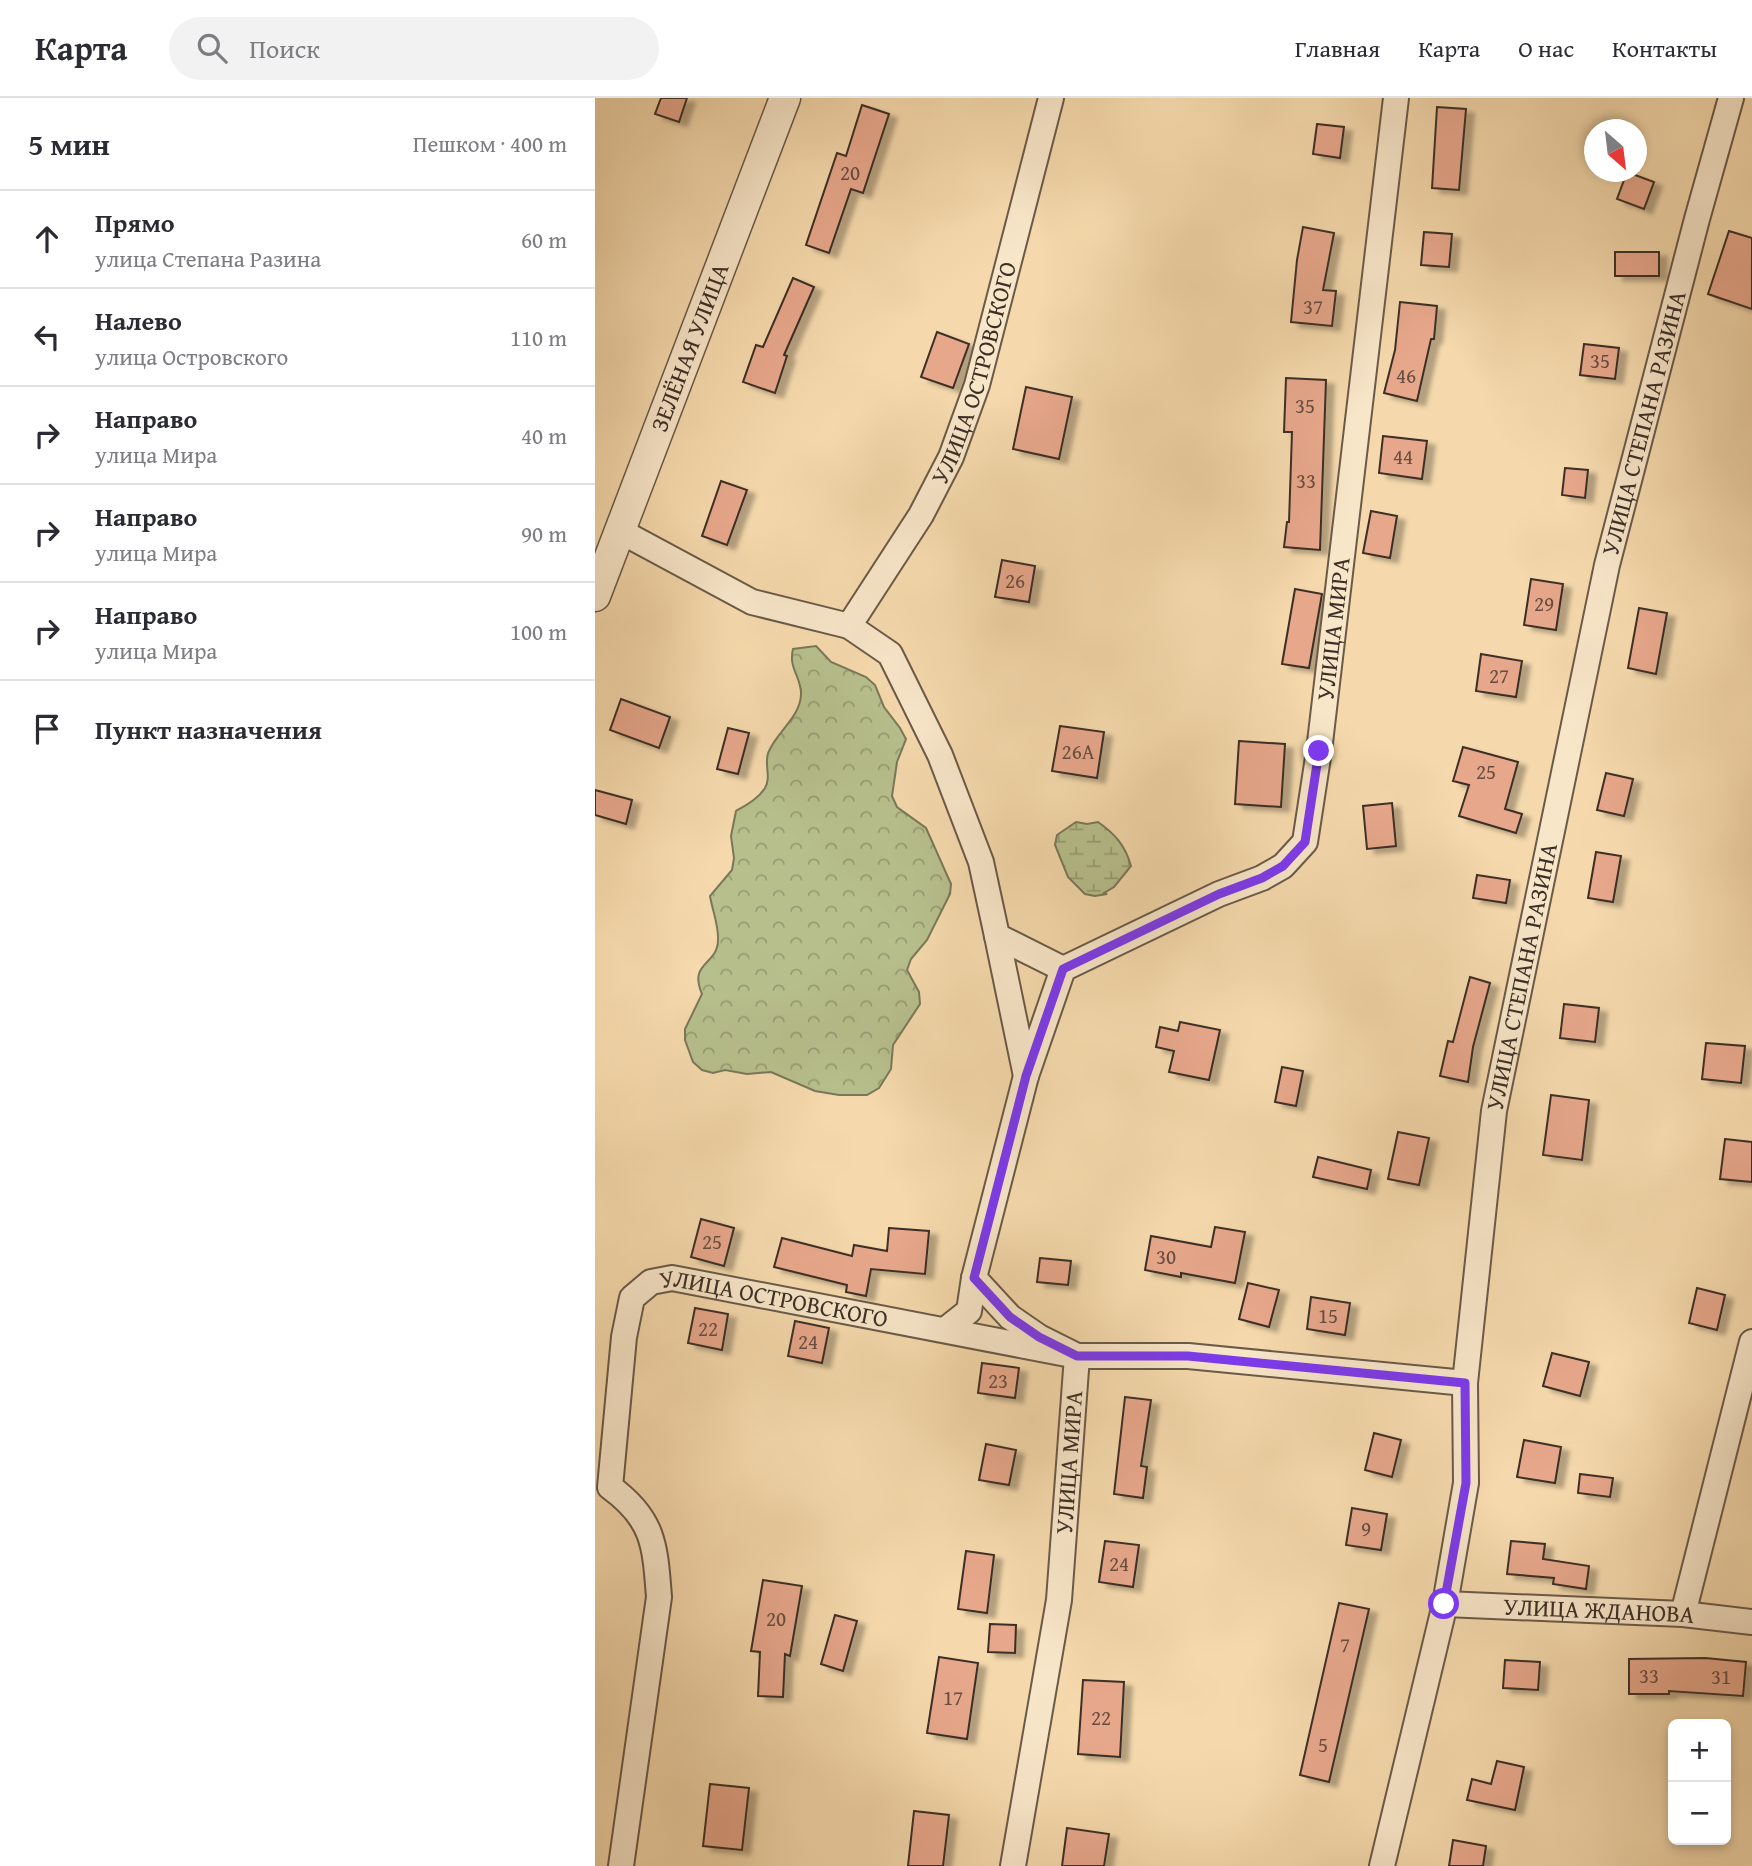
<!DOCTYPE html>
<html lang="ru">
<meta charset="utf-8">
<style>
:root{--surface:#fff;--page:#f2f2f3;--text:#2b2b33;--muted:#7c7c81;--line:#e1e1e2}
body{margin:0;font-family:"Gentium Book Plus",serif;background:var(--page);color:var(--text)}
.controls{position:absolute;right:21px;bottom:21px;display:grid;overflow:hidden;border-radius:10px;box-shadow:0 4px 10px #0003}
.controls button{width:63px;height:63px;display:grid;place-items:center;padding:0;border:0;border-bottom:2px solid var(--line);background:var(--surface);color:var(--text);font:35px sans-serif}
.compass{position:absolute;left:989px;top:21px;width:63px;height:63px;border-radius:50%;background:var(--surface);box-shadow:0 4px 10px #0003;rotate:152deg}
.stop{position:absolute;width:21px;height:21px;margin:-16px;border:5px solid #7c3aed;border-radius:50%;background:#fff}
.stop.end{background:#7c3aed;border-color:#fff;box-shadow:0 2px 7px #0008}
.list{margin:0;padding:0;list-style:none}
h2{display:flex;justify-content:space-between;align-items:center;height:91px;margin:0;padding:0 28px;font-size:30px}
h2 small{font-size:23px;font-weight:400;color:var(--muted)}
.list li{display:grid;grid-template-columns:46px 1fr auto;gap:21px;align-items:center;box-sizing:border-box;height:98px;padding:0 28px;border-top:2px solid var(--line)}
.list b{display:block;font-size:26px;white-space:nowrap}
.list p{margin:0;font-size:23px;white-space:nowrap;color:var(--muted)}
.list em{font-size:23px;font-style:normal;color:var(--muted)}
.icon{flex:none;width:38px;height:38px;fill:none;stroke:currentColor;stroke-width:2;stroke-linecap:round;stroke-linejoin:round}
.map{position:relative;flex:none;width:1157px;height:1768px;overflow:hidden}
header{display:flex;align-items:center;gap:42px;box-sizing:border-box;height:98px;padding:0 35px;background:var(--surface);border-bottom:2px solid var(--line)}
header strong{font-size:33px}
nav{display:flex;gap:38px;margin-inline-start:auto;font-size:24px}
.search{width:490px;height:63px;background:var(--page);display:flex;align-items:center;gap:18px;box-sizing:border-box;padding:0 24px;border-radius:38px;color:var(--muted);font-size:26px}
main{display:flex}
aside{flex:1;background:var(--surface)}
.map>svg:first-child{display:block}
.forest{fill:url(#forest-crowns);stroke:#7a785a;stroke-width:2}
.wetland{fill:url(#wetland-marsh);stroke:#7a785a;stroke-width:2}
.building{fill:#e7a78b;stroke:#3c2f27;stroke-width:2;filter:url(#shadow)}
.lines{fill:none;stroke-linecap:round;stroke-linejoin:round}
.minor-casing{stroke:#6a5a48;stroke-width:28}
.tertiary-casing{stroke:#6a5a48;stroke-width:33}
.minor{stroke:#f8e6c9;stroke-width:24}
.tertiary{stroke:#f8e6c9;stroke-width:30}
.route{stroke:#7c3aed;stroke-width:9}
.labels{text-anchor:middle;stroke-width:5;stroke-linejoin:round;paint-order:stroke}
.number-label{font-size:21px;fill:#674d40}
.street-label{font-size:24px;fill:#3c2f27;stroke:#f8e6c9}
</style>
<header>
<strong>Карта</strong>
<div class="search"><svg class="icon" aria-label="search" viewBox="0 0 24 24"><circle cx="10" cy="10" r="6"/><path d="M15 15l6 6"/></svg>Поиск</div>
<nav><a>Главная</a><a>Карта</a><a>О нас</a><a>Контакты</a></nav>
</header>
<main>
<aside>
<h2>5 мин<small>Пешком · 400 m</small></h2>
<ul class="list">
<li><svg class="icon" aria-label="ahead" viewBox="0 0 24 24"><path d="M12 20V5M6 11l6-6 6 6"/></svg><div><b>Прямо</b><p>улица Степана Разина</p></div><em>60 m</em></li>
<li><svg class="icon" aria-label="left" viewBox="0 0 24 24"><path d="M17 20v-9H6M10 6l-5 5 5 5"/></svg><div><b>Налево</b><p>улица Островского</p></div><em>110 m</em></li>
<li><svg class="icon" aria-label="right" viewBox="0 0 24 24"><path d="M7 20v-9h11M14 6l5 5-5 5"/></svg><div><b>Направо</b><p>улица Мира</p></div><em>40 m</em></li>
<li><svg class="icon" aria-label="right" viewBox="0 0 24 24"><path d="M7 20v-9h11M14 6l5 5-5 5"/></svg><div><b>Направо</b><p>улица Мира</p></div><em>90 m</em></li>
<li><svg class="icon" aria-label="right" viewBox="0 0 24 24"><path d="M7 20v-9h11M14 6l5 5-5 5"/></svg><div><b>Направо</b><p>улица Мира</p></div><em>100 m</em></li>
<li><svg class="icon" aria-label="arrive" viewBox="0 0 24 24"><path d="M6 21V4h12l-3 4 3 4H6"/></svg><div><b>Пункт назначения</b></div></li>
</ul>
</aside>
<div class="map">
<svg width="1157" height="1768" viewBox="0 0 1157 1768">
<defs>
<pattern id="forest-crowns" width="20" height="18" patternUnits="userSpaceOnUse" patternTransform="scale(1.75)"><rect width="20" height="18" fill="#b7c08d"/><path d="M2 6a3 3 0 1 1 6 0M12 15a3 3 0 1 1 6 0" fill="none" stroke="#969c73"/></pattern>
<pattern id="wetland-marsh" width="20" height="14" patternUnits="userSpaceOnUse" patternTransform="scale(1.75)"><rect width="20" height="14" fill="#b7c08d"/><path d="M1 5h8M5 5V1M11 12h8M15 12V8" fill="none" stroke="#969c73"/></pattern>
<filter id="shadow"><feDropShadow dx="8" dy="4.5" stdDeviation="2" flood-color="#0004"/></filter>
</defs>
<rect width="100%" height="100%" fill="#f5d9ac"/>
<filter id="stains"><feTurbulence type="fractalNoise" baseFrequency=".00286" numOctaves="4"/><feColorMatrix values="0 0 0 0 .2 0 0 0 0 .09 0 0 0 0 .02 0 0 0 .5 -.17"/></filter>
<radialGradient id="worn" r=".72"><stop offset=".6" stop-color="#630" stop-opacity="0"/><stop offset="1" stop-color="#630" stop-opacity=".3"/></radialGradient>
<path class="forest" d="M221 548 236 564 271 579 280 587 289 609 305 630 311 641 302 664 297 698 302 709 331 730 356 786 355 796 332 842 316 861 312 872 324 894 325 906 298 947 296 971 284 990 272 997H244L220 993 176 974 152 976 130 972 118 975 107 972 98 964 90 942V931L107 896C93 864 123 867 123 842 124 828 117 811 115 798L137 772 139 760 136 738 141 713C151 707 163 701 170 690 177 678 168 665 174 653 182 634 205 619 206 597 207 579 193 571 198 551Z"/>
<path class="wetland" d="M481 724 492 726 503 724C520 736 530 747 536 768L519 789 509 795 512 796 500 798 490 796 473 779 460 747 462 737Z"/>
<g class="building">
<path d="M66 0H92L84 24 60 16Z"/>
<path d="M267 7 294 16 268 95 256 91 234 155 211 147 242 55 251 58Z"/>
<path d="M842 9 871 11 864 92 837 90Z"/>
<path d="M722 26 749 29 745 60 718 56Z"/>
<path d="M1032 74 1059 84 1049 111 1022 101Z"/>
<path d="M708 129 739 135 728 192 741 193 737 228 696 224 702 162Z"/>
<path d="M1134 133 1157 140V211L1113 196Z"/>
<path d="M829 134 857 136 854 169 826 167Z"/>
<rect x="1020" y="154" width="44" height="24"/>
<path d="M198 180 219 189 189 257 192 258 180 295 148 284 161 247 168 249Z"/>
<path d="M805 204 842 208 839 241H836L822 303 789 295 800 252Z"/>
<path d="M342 234 374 246 358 290 326 279Z"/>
<path d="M989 246 1024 250 1020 281 985 277Z"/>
<path d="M691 280 731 282 725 452 689 449 692 424H694L697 334H689Z"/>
<path d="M431 289 477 299 464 361 418 351Z"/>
<path d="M788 338 832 343 827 381 784 375Z"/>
<path d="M970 370 993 372 990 400 967 397Z"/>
<path d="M126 383 152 392 132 447 107 438Z"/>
<path d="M776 413 802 418 795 460 768 455Z"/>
<path d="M407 462 440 468 434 504 400 499Z"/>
<path d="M936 481 968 486 961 532 929 527Z"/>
<path d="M700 491 727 496 714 570 687 566Z"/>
<path d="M1044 510 1072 515 1061 576 1033 570Z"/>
<path d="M886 556 927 563 921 599 881 593Z"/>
<path d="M26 601 75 619 64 650 15 632Z"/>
<path d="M465 628 509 634 502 680 457 673Z"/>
<path d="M133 630 154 635 143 676 122 671Z"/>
<path d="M644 643 690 646 686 709 640 706Z"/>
<path d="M868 649 923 664 910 711 927 716 921 735 864 718 874 687 858 683Z"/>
<path d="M1011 675 1038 681 1029 718 1002 712Z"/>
<path d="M0 692 37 702 31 726 0 717Z"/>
<path d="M797 705 801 748 772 751 768 708Z"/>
<path d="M1001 754 1026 758 1018 804 993 800Z"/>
<path d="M882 777 915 782 911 805 878 800Z"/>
<path d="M875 879 895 885 878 949 873 984 845 978 853 943 858 944Z"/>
<path d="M969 906 1004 910 1000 944 965 940Z"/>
<path d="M585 924 625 932 614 982 574 974 579 953 561 949 565 929 583 933Z"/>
<path d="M1111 945 1150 948 1146 985 1107 981Z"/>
<path d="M687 969 708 973 701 1008 680 1004Z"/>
<path d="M956 997 994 1002 987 1062 948 1057Z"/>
<path d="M803 1034 834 1040 824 1087 793 1081Z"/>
<path d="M1130 1041 1157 1044V1084L1125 1081Z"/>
<path d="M723 1059 776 1072 772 1091 718 1079Z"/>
<path d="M106 1121 139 1130 129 1168 96 1159Z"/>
<path d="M620 1129 650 1134 640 1185 586 1175V1179L550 1172 556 1138 616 1149Z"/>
<path d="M294 1130 334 1133 330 1176 276 1171 271 1198 251 1194 252 1187 179 1169 187 1140 257 1158 259 1147 292 1153Z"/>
<path d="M445 1160 476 1163 473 1187 442 1184Z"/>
<path d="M653 1185 684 1192 674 1229 644 1221Z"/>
<path d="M1102 1190 1130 1197 1122 1232 1094 1225Z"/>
<path d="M716 1199 755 1205 750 1237 712 1231Z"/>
<path d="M100 1210 133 1216 127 1252 93 1245Z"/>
<path d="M200 1223 234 1230 227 1265 193 1258Z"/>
<path d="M957 1255 994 1264 985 1298 948 1288Z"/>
<path d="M387 1265 424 1270 420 1300 383 1295Z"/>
<path d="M530 1299 556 1302 546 1368 552 1369 548 1400 519 1396Z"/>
<path d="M779 1335 806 1342 797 1379 770 1372Z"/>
<path d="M929 1342 966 1349 960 1385 922 1379Z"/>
<path d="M391 1346 421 1352 414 1387 384 1382Z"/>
<path d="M985 1376 1018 1380 1015 1399 983 1395Z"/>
<path d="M757 1410 792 1416 786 1452 751 1447Z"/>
<path d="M510 1443 544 1447 538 1489 504 1484Z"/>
<path d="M916 1443 950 1446 948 1461 994 1468 991 1491 958 1486 959 1480 912 1476Z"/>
<path d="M371 1453 399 1457 392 1515 363 1511Z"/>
<path d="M168 1482 207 1488 195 1558 190 1556 188 1599 163 1598 165 1554 156 1553Z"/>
<path d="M744 1505 774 1511 734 1684 705 1677Z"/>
<path d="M240 1517 262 1523 248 1573 226 1566Z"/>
<path d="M395 1526 421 1527 420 1555 393 1554Z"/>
<path d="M344 1559 383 1565 372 1641 332 1635Z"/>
<path d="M1110 1560 1151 1564 1148 1598 1074 1593V1596H1034V1561Z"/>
<path d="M910 1562 945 1564 943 1592 908 1590Z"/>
<path d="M488 1582 529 1584 525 1659 483 1656Z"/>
<path d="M902 1663 929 1669 920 1712 872 1702 877 1681 896 1686Z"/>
<path d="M115 1686 154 1690 147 1752 108 1748Z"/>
<path d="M319 1713 354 1717 348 1768H313Z"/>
<path d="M472 1730 514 1736 509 1768H467Z"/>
<path d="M858 1742 891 1748 888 1768H854Z"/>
</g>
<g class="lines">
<g class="minor-casing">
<g id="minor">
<path d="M25 433 157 504 254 528 295 556 345 657 386 764 402 838 468 871"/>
<path id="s1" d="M254 528 326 417 356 359 382 287 456 0"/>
<path d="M402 838 431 978"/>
<path d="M350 1232 374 1213 379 1180"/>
<path id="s2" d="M850 1506 1088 1516 1157 1524"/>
<path d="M1088 1516 1157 1244"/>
<path id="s3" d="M26 1768 64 1499C60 1447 59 1421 15 1389L29 1239 37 1200 56 1184 77 1180 482 1258H593L870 1285"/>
<path id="s4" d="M418 1768 464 1502 482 1258 444 1239 415 1219 379 1180 431 978 468 871 624 796 667 780 688 768 710 744 724 653 801 0"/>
<path id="s5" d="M787 1768 850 1506 871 1385 870 1285 899 1013 1012 467 1102 121 1136 0"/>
</g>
</g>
<g class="tertiary-casing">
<g id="tertiary">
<path id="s6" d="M0 498 190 0"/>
</g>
</g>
<use href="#minor" class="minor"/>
<use href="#tertiary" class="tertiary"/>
</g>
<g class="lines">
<path class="route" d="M724 653 710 744 688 768 667 780 624 796 468 871 431 978 379 1180 415 1219 444 1239 482 1258H593L870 1285 871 1385 849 1506"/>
</g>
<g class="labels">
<g class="number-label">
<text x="255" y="82">20</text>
<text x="718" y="216">37</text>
<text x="1005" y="270">35</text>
<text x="811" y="285">46</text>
<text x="710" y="315">35</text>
<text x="808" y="366">44</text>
<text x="711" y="390">33</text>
<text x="420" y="490">26</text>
<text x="949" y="513">29</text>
<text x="904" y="585">27</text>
<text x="483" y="661">26А</text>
<text x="891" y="681">25</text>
<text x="117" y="1151">25</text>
<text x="571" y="1166">30</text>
<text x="733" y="1225">15</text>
<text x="113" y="1238">22</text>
<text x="213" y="1251">24</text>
<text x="403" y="1290">23</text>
<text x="771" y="1438">9</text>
<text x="524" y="1473">24</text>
<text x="181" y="1528">20</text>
<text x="750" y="1554">7</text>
<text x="1054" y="1585">33</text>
<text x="1126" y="1586">31</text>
<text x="358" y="1607">17</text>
<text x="506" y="1627">22</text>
<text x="728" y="1654">5</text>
</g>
<g class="street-label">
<text dy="8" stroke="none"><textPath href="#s6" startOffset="266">ЗЕЛЁНАЯ УЛИЦА</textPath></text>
<text dy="8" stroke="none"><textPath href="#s1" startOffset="285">УЛИЦА ОСТРОВСКОГО</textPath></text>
<text dy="8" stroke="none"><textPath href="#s5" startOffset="1470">УЛИЦА СТЕПАНА РАЗИНА</textPath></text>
<text dy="8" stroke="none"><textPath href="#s4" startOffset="1458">УЛИЦА МИРА</textPath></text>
<text dy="8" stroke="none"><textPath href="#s5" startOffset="903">УЛИЦА СТЕПАНА РАЗИНА</textPath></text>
<text dy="8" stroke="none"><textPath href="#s3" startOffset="738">УЛИЦА ОСТРОВСКОГО</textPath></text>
<text dy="8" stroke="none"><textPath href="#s4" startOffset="408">УЛИЦА МИРА</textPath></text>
<text dy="8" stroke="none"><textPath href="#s2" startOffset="154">УЛИЦА ЖДАНОВА</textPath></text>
</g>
</g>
<rect width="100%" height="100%" filter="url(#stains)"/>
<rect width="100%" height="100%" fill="url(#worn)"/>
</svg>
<div class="controls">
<button>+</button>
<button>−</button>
</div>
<svg class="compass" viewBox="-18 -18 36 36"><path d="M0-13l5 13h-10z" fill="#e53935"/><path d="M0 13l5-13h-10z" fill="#7c7c81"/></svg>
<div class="stop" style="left:849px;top:1506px"></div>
<div class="stop end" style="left:724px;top:653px"></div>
</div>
</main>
